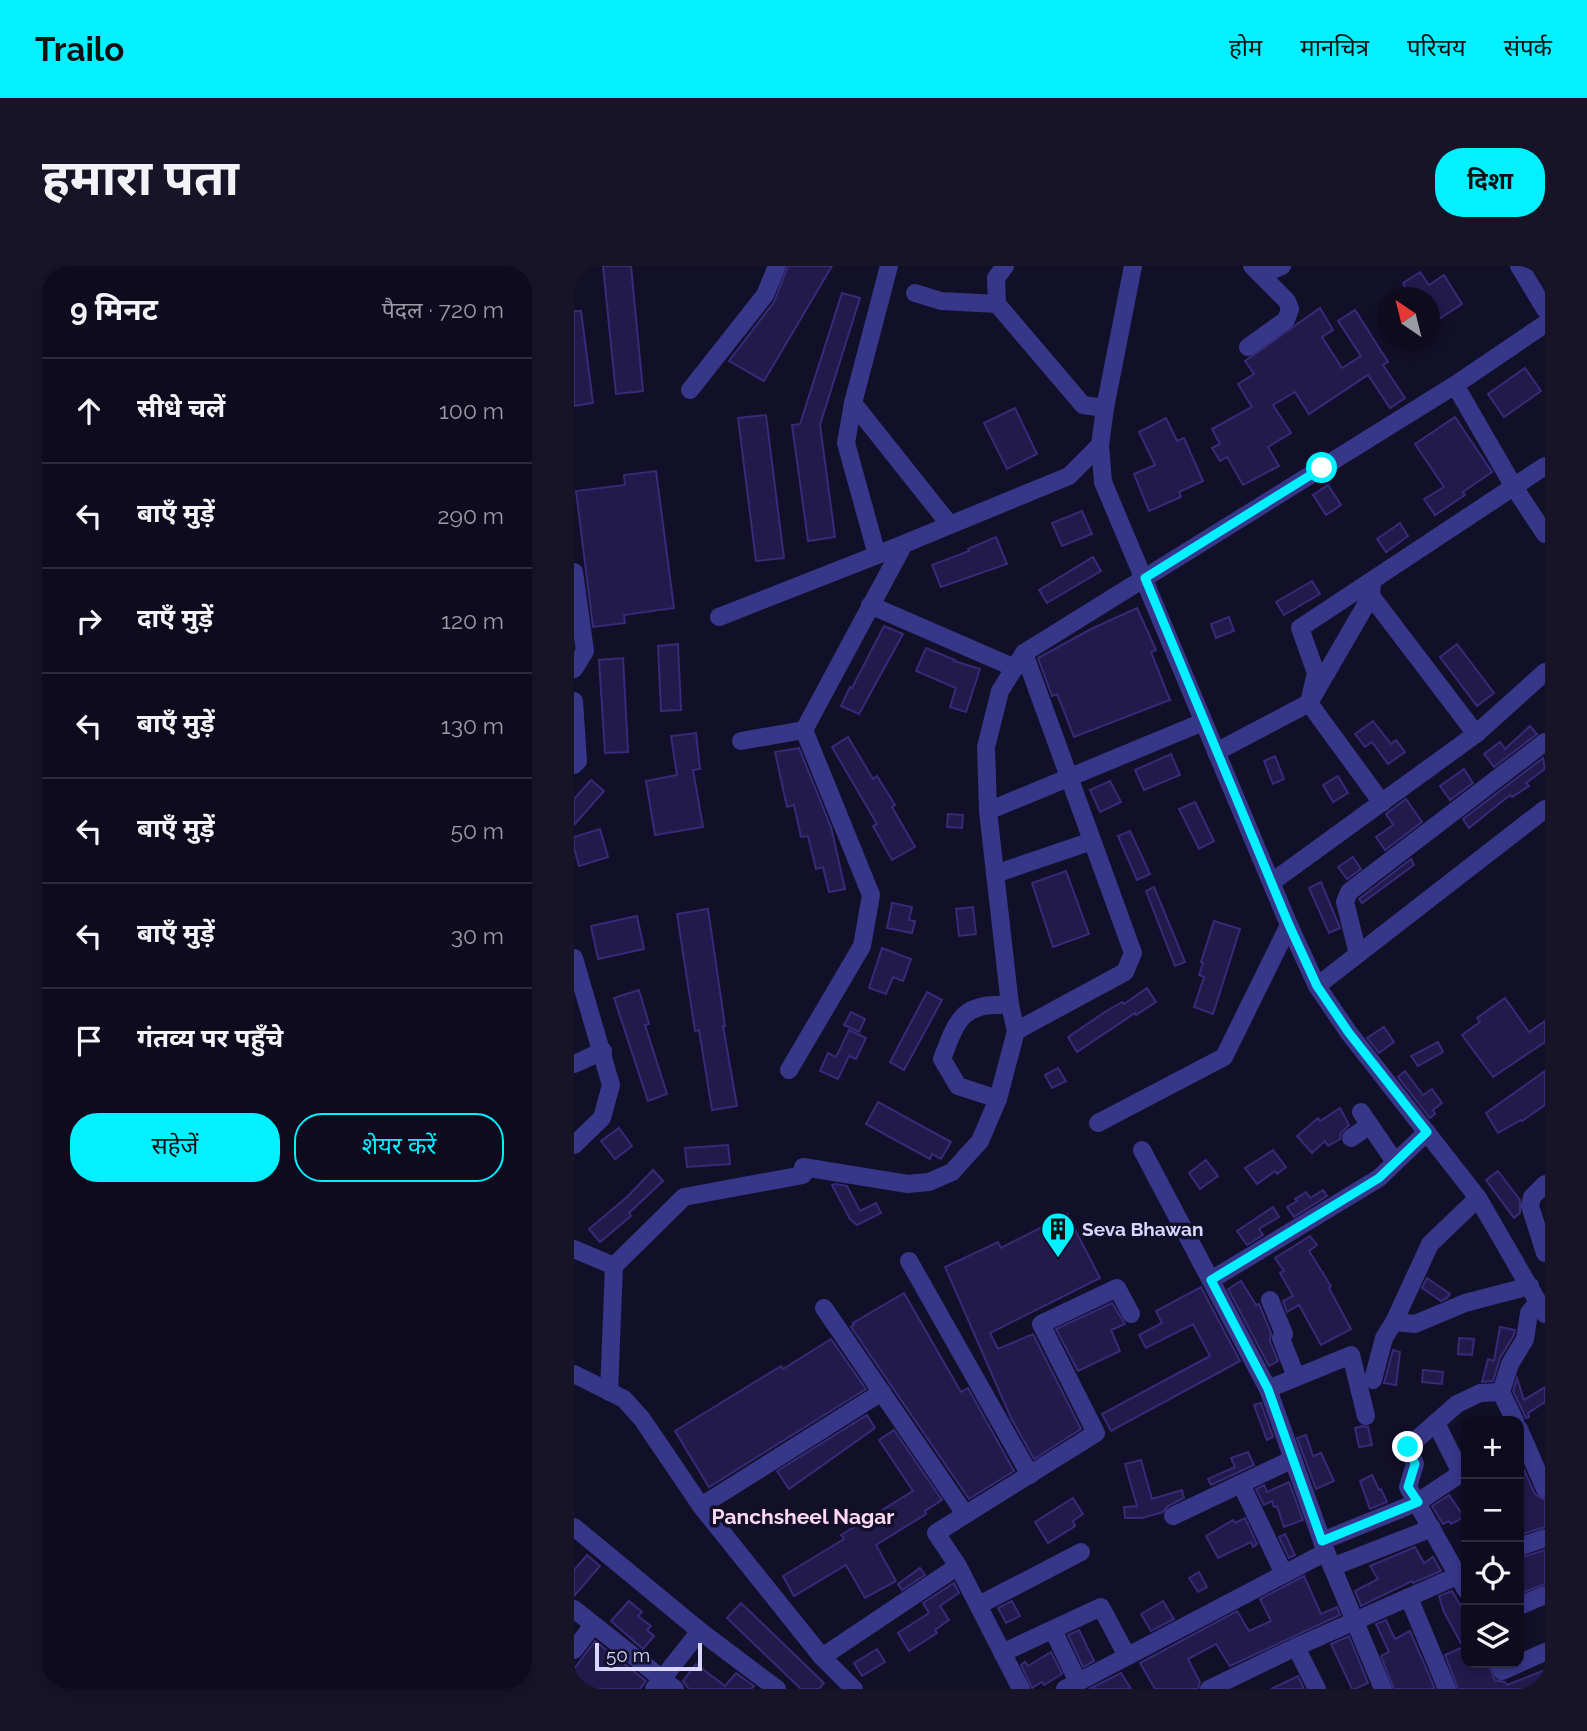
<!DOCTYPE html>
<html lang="hi">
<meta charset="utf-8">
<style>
:root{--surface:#0e0b1f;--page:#171428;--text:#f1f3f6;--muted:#9b9ba4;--line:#2e2b3d;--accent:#02f0ff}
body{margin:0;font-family:Raleway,"Noto Sans Devanagari",sans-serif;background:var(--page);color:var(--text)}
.controls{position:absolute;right:21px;bottom:21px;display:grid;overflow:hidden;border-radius:14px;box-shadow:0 4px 10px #0003}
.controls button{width:63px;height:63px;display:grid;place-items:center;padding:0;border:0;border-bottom:2px solid var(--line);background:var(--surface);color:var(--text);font:35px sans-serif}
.compass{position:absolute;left:803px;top:21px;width:63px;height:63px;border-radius:50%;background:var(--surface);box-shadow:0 4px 10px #0003;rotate:325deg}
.scale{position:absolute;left:21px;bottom:18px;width:107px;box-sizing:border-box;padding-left:7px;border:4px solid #d9d6ff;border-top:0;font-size:19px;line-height:24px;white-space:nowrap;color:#d9d6ff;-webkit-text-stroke:5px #120f29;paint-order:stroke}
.stop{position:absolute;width:21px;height:21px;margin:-16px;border:5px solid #02f0ff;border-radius:50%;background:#fff}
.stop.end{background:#02f0ff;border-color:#fff;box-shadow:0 2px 7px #0008}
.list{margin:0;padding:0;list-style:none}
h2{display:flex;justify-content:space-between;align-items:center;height:91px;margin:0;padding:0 28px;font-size:30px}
h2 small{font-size:23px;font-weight:400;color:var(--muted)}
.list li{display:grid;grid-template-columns:46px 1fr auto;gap:21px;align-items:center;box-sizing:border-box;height:105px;padding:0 28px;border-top:2px solid var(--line)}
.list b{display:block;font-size:26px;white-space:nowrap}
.list em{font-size:23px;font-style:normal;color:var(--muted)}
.actions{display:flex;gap:14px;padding:21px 28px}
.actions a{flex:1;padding:16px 0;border:2px solid var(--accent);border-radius:28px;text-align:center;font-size:24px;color:var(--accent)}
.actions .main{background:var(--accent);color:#111}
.icon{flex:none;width:38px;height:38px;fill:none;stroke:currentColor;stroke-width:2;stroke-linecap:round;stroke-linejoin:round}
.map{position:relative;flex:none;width:971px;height:1423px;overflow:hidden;border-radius:28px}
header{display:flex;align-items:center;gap:42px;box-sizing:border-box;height:98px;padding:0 35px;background:var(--accent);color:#111}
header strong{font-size:33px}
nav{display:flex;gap:38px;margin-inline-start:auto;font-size:24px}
.intro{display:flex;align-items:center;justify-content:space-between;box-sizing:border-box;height:168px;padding:0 42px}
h1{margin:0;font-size:49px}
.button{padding:18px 32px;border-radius:28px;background:var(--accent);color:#111;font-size:24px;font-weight:700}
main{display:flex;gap:42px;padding:0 42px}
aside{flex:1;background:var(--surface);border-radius:28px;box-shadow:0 4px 10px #0003}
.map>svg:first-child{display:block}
.building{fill:#221a4b;stroke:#372a78;stroke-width:2}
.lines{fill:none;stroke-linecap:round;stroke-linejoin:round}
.minor{stroke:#37378a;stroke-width:18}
.route{stroke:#02f0ff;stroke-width:9}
.labels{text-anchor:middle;stroke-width:7;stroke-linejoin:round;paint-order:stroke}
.poi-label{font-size:19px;font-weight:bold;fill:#d9d6ff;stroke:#120f29;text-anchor:start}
.neighbourhood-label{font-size:21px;font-weight:bold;fill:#ffd8f3;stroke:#120f29}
</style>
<header>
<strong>Trailo</strong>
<nav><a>होम</a><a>मानचित्र</a><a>परिचय</a><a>संपर्क</a></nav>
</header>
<div class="intro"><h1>हमारा पता</h1><a class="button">दिशा</a></div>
<main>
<aside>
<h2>9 मिनट<small>पैदल · 720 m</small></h2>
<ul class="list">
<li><svg class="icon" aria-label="ahead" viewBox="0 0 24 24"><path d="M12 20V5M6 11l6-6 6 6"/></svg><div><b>सीधे चलें</b></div><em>100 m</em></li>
<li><svg class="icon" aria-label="left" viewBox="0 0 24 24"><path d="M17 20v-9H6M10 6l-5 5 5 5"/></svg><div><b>बाएँ मुड़ें</b></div><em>290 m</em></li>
<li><svg class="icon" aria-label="right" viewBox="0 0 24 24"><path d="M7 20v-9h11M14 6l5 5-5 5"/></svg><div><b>दाएँ मुड़ें</b></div><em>120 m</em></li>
<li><svg class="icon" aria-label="left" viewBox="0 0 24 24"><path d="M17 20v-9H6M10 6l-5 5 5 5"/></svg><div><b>बाएँ मुड़ें</b></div><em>130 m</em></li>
<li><svg class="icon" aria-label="left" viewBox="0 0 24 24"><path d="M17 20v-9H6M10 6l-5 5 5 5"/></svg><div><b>बाएँ मुड़ें</b></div><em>50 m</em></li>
<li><svg class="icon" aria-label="left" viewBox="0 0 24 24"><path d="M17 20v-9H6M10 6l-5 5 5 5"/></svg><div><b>बाएँ मुड़ें</b></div><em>30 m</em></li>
<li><svg class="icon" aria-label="arrive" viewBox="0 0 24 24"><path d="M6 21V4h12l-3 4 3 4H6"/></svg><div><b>गंतव्य पर पहुँचे</b></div></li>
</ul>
<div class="actions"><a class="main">सहेजें</a><a>शेयर करें</a></div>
</aside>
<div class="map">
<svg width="971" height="1423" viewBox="0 0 971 1423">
<rect width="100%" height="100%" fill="#120f29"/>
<g class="building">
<path d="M29 0H57L69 125 42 128Z"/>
<path d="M214 0H258L190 115 155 95 200 36Z"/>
<path d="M846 6 855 19 870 9 888 38 856 59V32H837L829 17Z"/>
<path d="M268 27 286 32 246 159 261 271 234 275 218 159 226 158Z"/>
<path d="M746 42 759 64 748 71 768 102 787 90 764 55 781 44 814 96 809 99 831 132 816 142 794 109 735 148 721 126 699 139 717 167 694 181 705 200 669 219 653 191 646 195 638 182 646 178 638 163 678 141 664 118 680 108 671 95Z"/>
<path d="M0 45H7L19 137 0 140Z"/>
<path d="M951 102 967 125 930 151 914 128Z"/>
<path d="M441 142 463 188 433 203 410 157Z"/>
<path d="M192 149 210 292 182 295 164 152Z"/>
<path d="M881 151 918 206 889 226 891 229 861 249 850 233 870 221 841 178Z"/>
<path d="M592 152 603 175 610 172 629 215 605 226 607 231 575 245 560 208 581 199 565 166Z"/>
<path d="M82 205 100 342 50 349 51 357 19 361 2 225 51 219 50 209Z"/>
<path d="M754 219 767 239 752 249 739 229Z"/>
<path d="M508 245 518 268 488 280 478 257Z"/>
<path d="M826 257 834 270 812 286 803 273Z"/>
<path d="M422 271 433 298 367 321 358 299 395 285 394 283Z"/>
<path d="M519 291 527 305 473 337 465 324Z"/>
<path d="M738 315 746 328 710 349 702 336Z"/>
<path d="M563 342 582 384 577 386 596 434 500 471 483 428 478 430 464 392 517 363Z"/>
<path d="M655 351 660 365 642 372 637 358Z"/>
<path d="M310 360 329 368 285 448 267 440 276 421 278 422Z"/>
<path d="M104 378 107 444 87 445 84 380Z"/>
<path d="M883 378 920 427 903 440 866 391Z"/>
<path d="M352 382 381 394 380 395 406 403 392 446 376 441 382 422 342 405Z"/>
<path d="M49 392 54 486 31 487 25 394Z"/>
<path d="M799 455 817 478 822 474 831 486 814 498 798 476 791 481 781 468Z"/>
<path d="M956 460 963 468 920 501 910 488 926 476 931 483Z"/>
<path d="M122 467 126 503 119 504 129 561 81 569 72 515 103 509 97 470Z"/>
<path d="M274 471 299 513 303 510 321 539 318 541 341 581 318 594 299 560 303 558 258 481Z"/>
<path d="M225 482 257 561 271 623 255 626 249 601 242 603 234 570 227 571 220 539 213 541 201 486Z"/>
<path d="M597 488 606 509 570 524 561 504Z"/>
<path d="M701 490 710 513 699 518 690 495Z"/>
<path d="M969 492 971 503 952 517 955 520 938 531 936 529 895 562 889 553Z"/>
<path d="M890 503 899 517 876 534 866 520Z"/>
<path d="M764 510 774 527 759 536 749 519Z"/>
<path d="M17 514 30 525 0 559V533Z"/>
<path d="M536 515 547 536 526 546 516 524Z"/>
<path d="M832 533 848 556 811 584 802 571 819 559 812 548Z"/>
<path d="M621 536 640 575 625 583 605 543Z"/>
<path d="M374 548 389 549 388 562 373 561Z"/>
<path d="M26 563 34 591 5 600 0 582V571Z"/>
<path d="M556 565 576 608 563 614 544 570Z"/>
<path d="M779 591 787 603 773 613 764 601Z"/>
<path d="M837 593 840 599 788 637 785 633Z"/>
<path d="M492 605 515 668 479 681 458 617Z"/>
<path d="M747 616 766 662 755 667 735 622Z"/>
<path d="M580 621 611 696 601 700 572 625Z"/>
<path d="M318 637 338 641 335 654 341 655 338 667 313 662Z"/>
<path d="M399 641 402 668 385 670 382 643Z"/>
<path d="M134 643 151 760H149L163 840 138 844 125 764 121 765 103 648Z"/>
<path d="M63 650 70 683 24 693 17 660Z"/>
<path d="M640 655 666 663 639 748 620 741 630 711 625 709 629 697 627 696Z"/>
<path d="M308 682 337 693 329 715 319 711 312 728 295 722Z"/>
<path d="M573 722 582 736 562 749 561 747 503 786 494 771 531 746 548 736 550 738Z"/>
<path d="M65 724 75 758 71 759 93 828 74 835 40 732Z"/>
<path d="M353 726 368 734 330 804 316 796Z"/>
<path d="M931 732 955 766 971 755V776L919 811 888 769 906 756 903 752Z"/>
<path d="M277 746 291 753 285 766 270 759Z"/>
<path d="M810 761 820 776 805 787 793 772Z"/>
<path d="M275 764 292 772 282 793 275 790 264 813 246 805 254 787 262 791Z"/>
<path d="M864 776 869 786 844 800 837 790Z"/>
<path d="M484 802 492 815 478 822 471 809Z"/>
<path d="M831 805 849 829 858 823 868 837 859 844 861 848 856 852 824 811Z"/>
<path d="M971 805V839L948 855 947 854 924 867 912 847Z"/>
<path d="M304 836 377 876 367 893 358 888 356 893 292 858Z"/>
<path d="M766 842 775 859 767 867 766 873 754 880 751 875 738 887 723 870 744 852 746 855Z"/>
<path d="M45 862 58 880 41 893 27 875Z"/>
<path d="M154 879 156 898 113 901 111 882Z"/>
<path d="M699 884 712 901 703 908 701 905 683 918 671 902Z"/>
<path d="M632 894 644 910 626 923 615 907Z"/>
<path d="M79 904 89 915 55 947 57 950 26 976 15 963 54 930Z"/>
<path d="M924 905 946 934V947L940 952 912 914Z"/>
<path d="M261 918 273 920 286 945 302 937 307 947 283 959 276 953 258 919Z"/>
<path d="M749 924 753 930 720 951 713 941 723 935 721 933 732 926 736 932Z"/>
<path d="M699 941 705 951 685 963 689 969 673 979 663 965Z"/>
<path d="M493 948 526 1012 416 1067 424 1083 459 1068 507 1163 460 1193 437 1152 371 1001 424 976 427 982Z"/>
<path d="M736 970 743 979 735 985 757 1020 755 1022 777 1063 747 1079 725 1039 713 1046 709 1035 719 1030 706 1007 710 1005 701 992Z"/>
<path d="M853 1012 876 1028 873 1032 867 1035 848 1022Z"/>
<path d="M667 1015 682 1039 685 1038 697 1067 696 1075 704 1095 695 1100 654 1023Z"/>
<path d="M627 1021 666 1095 537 1165 528 1148 636 1090 619 1058 572 1082 565 1069 588 1057 582 1045Z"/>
<path d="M330 1027 387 1126 394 1122 440 1205 395 1233 277 1061 280 1058 279 1057Z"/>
<path d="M538 1037 551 1058 537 1064 546 1085 504 1105 482 1063Z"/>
<path d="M926 1061 941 1064 940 1069 926 1092 919 1115 908 1116 914 1093 920 1095Z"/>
<path d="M885 1072 900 1073 898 1089 884 1088Z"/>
<path d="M257 1073 292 1123 135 1221 101 1165 207 1100 209 1103Z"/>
<path d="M819 1084 826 1086 822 1119 810 1117Z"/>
<path d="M849 1104 869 1106 868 1118 848 1116Z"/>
<path d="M943 1112 950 1134 971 1121V1136L954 1147 955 1151 952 1152 939 1125Z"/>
<path d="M687 1137 699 1171 693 1174 680 1139Z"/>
<path d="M293 1149 301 1162 215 1223 203 1205Z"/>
<path d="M788 1160 794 1161 798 1179 785 1181 781 1162Z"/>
<path d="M320 1164 368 1234 351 1245 352 1248 302 1279 322 1315 291 1332 272 1299 220 1330 209 1310 270 1273 267 1269 339 1225 305 1174Z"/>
<path d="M732 1169 739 1190 747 1187 760 1215 742 1223 723 1172Z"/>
<path d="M674 1186 680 1199 637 1219 634 1213 661 1201 657 1192Z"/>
<path d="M567 1194 578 1233 608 1224 610 1232 594 1240 589 1246 568 1252H551L550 1241 563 1240 551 1198Z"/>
<path d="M949 1202 961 1228 971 1234V1261L945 1269V1204Z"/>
<path d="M798 1209 805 1224 807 1223 813 1236 796 1243 786 1215Z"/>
<path d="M715 1216 729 1254 710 1261 703 1240 700 1241 698 1235 690 1239 682 1223 690 1219 693 1226Z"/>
<path d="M875 1229 890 1251 877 1258 875 1255 869 1258 858 1240Z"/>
<path d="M499 1232 509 1248 499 1255 501 1260 474 1277 461 1256Z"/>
<path d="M671 1252 683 1278 679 1281 677 1276 644 1292 632 1270 659 1254 661 1257Z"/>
<path d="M711 1268 721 1289 715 1292 705 1271Z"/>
<path d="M841 1281 850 1297 859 1291 867 1305 839 1317 838 1315 787 1340 781 1325 804 1313 796 1300Z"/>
<path d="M971 1284V1318L945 1328V1292Z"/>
<path d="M13 1289 26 1300 0 1330V1304Z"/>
<path d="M346 1302 351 1309 328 1324 324 1318Z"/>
<path d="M625 1306 633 1321 624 1326 615 1312Z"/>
<path d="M730 1310 747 1348 763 1341 766 1349 656 1400 642 1378 614 1393 626 1416 624 1423H581L566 1397 663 1345 675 1365 697 1355 686 1333Z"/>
<path d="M380 1317 385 1327 366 1340 375 1354 361 1364 363 1367 335 1385 324 1367 355 1347 349 1337Z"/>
<path d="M878 1325 892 1349V1397H913L921 1414 931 1416 933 1419 971 1404V1423H884L871 1389 889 1381 870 1346 865 1330Z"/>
<path d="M55 1335 68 1346 64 1350 77 1360 73 1364 80 1370 69 1383 37 1355Z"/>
<path d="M438 1335 446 1350 432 1357 424 1342Z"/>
<path d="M589 1335 600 1353 577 1365 567 1348Z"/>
<path d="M167 1337 250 1417 245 1423H227L153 1352Z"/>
<path d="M812 1354 821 1373 836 1365 861 1423H820L807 1390 815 1386 802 1358Z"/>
<path d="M505 1364 520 1395 509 1401 494 1369Z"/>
<path d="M775 1370 794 1417 781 1423H778L757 1378Z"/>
<path d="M21 1375 72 1415 66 1423H0V1403Z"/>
<path d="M303 1383 311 1396 288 1410 280 1397Z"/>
<path d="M477 1386 488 1408 470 1419 468 1416 458 1422 447 1399 451 1396 454 1400Z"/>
<path d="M122 1398 151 1420 162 1407 180 1420 177 1423H115L109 1415Z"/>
<path d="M547 1407 557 1423H515Z"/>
<path d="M724 1410 730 1423H697Z"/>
</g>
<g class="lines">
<g class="minor">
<path d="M431 0 422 12 423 38 509 139 531 142"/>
<path d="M559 0 531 142 526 179 529 216 715 659 743 720 775 767 904 932 971 1048"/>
<path d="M945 0 971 43"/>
<path d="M687 9 708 0"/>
<path d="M341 27 367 35 423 38"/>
<path d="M674 81 712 54 716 43 713 35 678 0"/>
<path d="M881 119 940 221 971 268"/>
<path d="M116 124 191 29 203 0"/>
<path d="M279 137 376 259"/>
<path d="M303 289 272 177 279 137 315 0"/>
<path d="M0 306 11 385 0 403"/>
<path d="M797 330 902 468"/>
<path d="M296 339 441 402"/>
<path d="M145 351 303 289 495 210 526 179"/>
<path d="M0 435 4 495 0 499"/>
<path d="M167 475 230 464"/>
<path d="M642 486 735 437 797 330 798 317"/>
<path d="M808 537 735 437 742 407 726 362 971 200"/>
<path d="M414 545 629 456"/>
<path d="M421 608 518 575"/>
<path d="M698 616 902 468 971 406"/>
<path d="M784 688 771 636 775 626 971 476"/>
<path d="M0 692 37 819 28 852 0 879"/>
<path d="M743 720 971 543"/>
<path d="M442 765 551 706 559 687 450 387"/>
<path d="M0 798 29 785"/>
<path d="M215 804 288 680 297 629 230 464 330 278"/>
<path d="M424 833 384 820 368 793C384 751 388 737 436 739"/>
<path d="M787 846 821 896"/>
<path d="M524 857 650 791 715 659"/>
<path d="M777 872 796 859"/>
<path d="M568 884 694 1123 752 1286 809 1423"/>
<path d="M229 901 334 918 355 916 378 906 406 875 424 833 442 765 436 739 414 545 412 481 426 425 450 387 881 119 971 58"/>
<path d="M971 918 958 931 956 940 971 987"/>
<path d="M0 983 40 1000"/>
<path d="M335 995 456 1209"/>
<path d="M637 1014 805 912 853 866"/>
<path d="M696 1034 710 1068 707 1072 722 1111"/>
<path d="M250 1042 391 1248"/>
<path d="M820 1056 841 1058 891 1037 956 1020"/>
<path d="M0 1108 50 1133 68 1153 127 1240 248 1391 280 1423"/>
<path d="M799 1114 810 1072 820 1056 856 978 904 932"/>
<path d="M694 1123 777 1089 792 1150"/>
<path d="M35 1126 40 1000 110 931 229 909"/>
<path d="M941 1155 927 1126 936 1098 951 1073 955 1047 964 1036"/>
<path d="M862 1157 887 1207"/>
<path d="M945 1163 971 1223"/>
<path d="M667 1218 710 1308"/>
<path d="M127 1240 308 1126"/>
<path d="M599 1250 719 1193"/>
<path d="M0 1261 126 1365 203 1423"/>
<path d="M748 1275 844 1236 892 1204"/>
<path d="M945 1281 971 1272"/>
<path d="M758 1301 858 1262"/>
<path d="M892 1324 834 1221 841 1198 834 1181 883 1138 906 1127 927 1126"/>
<path d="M835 1332 873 1423"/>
<path d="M405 1339 507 1286"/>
<path d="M945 1340 971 1329"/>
<path d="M0 1343 101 1423"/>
<path d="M479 1364 504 1416"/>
<path d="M722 1381 743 1423"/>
<path d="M0 1384 19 1359"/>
<path d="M428 1387 527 1341 553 1390"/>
<path d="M248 1391 384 1300"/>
<path d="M924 1397 928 1405 971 1386"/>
<path d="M80 1423 126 1365"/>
<path d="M447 1423 384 1300 362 1267 522 1167 467 1058 543 1022 557 1048"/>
<path d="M491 1423 752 1286"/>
<path d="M635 1423 722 1381 892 1306"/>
</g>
</g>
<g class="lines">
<path class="route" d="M748 202 571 312 715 659 743 720 775 767 853 866 805 912 637 1014 694 1123 748 1275 844 1236 834 1221 841 1198 834 1181"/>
</g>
<defs>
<g id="building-pin" transform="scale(1.75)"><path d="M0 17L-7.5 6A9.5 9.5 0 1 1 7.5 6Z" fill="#02f0ff" stroke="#120f29"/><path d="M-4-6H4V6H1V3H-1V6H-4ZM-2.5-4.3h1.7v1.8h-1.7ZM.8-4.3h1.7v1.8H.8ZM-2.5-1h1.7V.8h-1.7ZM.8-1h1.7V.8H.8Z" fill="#111"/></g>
</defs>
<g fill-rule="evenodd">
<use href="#building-pin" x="484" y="963"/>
</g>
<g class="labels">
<g class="poi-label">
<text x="508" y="970">Seva Bhawan</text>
</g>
<g class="neighbourhood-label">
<text x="229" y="1258">Panchsheel Nagar</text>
</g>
</g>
</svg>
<div class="controls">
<button>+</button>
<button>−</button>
<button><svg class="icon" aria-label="locate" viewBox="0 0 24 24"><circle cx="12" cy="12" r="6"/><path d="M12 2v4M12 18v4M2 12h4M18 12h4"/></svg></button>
<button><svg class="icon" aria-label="layers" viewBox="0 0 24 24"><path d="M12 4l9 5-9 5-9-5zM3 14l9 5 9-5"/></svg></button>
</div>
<svg class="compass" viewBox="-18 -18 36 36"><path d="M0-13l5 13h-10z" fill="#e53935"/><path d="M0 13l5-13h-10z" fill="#9b9ba4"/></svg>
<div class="scale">50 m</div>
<div class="stop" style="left:748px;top:202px"></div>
<div class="stop end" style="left:834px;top:1181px"></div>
</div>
</main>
